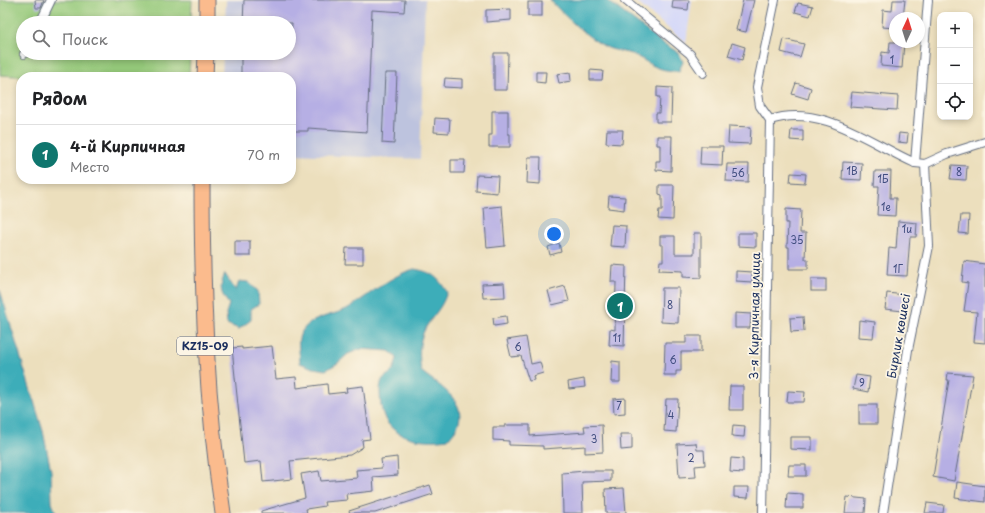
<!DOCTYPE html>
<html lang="ru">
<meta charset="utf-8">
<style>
:root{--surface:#fff;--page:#f6f6f6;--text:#202124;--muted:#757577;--line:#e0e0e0;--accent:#0f766e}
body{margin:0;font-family:"Playpen Sans",sans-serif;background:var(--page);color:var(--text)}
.controls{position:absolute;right:12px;top:12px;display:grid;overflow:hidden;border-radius:8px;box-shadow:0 2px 6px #0003}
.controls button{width:36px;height:36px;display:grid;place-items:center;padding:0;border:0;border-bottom:1px solid var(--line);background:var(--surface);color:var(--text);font:20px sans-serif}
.compass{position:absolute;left:889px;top:12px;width:36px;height:36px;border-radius:50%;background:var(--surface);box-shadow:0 2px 6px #0003;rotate:4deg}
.you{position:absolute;left:554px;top:234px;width:14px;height:14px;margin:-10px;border:3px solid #fff;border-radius:50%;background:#1a73e8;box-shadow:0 0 0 6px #1a73e833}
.badge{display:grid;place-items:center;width:26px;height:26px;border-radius:50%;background:var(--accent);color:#fff;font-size:13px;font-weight:700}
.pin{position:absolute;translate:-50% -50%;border:2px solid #fff;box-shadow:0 1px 4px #0006}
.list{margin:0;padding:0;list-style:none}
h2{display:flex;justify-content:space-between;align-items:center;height:52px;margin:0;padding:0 16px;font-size:17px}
h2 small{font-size:13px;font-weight:400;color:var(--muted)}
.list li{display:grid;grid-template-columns:26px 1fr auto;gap:12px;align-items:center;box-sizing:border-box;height:60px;padding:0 16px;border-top:1px solid var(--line)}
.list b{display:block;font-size:15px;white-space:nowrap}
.list p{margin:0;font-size:13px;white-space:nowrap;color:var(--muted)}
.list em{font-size:13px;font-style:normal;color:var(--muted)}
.icon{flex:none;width:22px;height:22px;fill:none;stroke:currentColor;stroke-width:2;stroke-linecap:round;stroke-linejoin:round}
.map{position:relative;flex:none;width:985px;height:513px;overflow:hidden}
.search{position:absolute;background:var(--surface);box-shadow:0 2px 6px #0003;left:16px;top:16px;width:280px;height:44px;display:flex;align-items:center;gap:10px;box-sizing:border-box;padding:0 14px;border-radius:22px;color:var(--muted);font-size:15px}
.panel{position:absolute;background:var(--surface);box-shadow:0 2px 6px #0003;left:16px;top:72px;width:280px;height:112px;border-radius:16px}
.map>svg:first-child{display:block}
.built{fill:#d4d8f9}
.industrial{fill:#bdc3de}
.green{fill:#95c97a;stroke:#587c6c}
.water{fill:#3dadb9;stroke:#2c6e8c}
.building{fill:#b6afe4}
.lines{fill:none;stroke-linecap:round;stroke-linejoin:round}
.street-casing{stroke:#646d7f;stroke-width:10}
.highway-casing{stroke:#646d7f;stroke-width:17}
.street{stroke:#fff;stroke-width:8}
.highway{stroke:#fbbb8d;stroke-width:15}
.labels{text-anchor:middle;stroke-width:3.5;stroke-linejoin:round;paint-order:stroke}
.number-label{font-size:10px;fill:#424f80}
.shield{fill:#fcf5e5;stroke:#5e6a86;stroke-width:1}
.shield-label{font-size:11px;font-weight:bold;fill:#1b2f5e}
.street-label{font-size:12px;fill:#1b2f5e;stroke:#fcf5e5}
</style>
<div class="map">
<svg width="985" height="513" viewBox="0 0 985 513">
<rect width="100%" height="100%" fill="#fcf5e5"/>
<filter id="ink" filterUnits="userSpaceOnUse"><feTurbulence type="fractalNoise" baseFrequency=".025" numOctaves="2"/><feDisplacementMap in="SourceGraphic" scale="8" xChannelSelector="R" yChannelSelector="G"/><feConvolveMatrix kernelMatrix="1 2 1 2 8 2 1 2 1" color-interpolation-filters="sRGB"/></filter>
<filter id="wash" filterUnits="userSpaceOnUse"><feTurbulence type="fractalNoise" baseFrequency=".012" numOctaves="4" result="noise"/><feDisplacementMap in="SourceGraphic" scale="16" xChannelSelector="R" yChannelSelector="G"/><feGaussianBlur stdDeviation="0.9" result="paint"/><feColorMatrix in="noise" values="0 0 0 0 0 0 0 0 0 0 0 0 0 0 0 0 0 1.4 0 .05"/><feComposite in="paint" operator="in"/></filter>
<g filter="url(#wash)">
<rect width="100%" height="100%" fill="#ecdfbd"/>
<path class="built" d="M634 0H692L686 43Z"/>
<path class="industrial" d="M226 0H425L420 159 291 154V77H222L223 53H289V23H225Z"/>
<path class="green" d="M0 0H192L191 23H23V53H190L189 77H31L0 75Z"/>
<g class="water">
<path d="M550 0H607L661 42 679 53 683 62 679 71C656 71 652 64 634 55 624 51 613 51 604 46 584 35 566 17 550 0Z"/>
<path d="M414 269C432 272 437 276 447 292 441 311 433 314 425 329 418 342 419 357 421 371 436 384 470 401 457 427 455 431 451 435 448 439 420 443 385 439 381 405 380 397 379 387 382 380 384 376 391 374 393 370 395 367 396 362 397 358L389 351 361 349 348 354 338 363 326 370 313 368 300 363C300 355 297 343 300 335 309 315 334 317 350 307 371 294 390 276 414 269Z"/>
<path d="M225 274 236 291 239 281 248 282 258 291 259 304 251 309V320L239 329 227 324 226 313 229 304C220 293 219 287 225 274Z"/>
<path d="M0 290 43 431 51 471 52 503 56 513H0Z"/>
</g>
<g id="blocks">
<g class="building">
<path d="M35 0H44L41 8H36Z"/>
<path d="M244 0H405L404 12 372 10 367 132 308 128V131H291V77H241V53H290L292 23H243Z"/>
<path d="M673 0H689L688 10 672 8Z"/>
<path d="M743 0H754L746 32 736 30Z"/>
<path d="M893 0H905L903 18H895V28L882 27 883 10 892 11Z"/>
<rect x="528" y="2" width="14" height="14"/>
<path d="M798 3 813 6 810 16 795 12Z"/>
<path d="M511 9V20L486 22V10Z"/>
<path d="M784 39 804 44 800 57 781 52Z"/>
<path d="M890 42H904L902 68 881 66 882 52 889 53Z"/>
<path d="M732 43 745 47 742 60 728 56Z"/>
<path d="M494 53H508L507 90H494Z"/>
<path d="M590 70 603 71 602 80H590Z"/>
<path d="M536 72H546L545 83 536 82Z"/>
<path d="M570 72 571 81 559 83 557 74Z"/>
<path d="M385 73H397L394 144 382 143Z"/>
<path d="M445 78 462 79V88L444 87Z"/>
<path d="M796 83 811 88 808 99 792 94Z"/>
<path d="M657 87 672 88 671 122H656V113H659L660 97H657Z"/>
<path d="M852 92 898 96 897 110 850 107Z"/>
<path d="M492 111H508V134H510V147H489V135H492Z"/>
<path d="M435 118 450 119 449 133 434 132Z"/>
<path d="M729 126 751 127 750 144 728 143Z"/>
<path d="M607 130H623L622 144 606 143Z"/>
<path d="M791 130H803V141L790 140Z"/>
<path d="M899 133 908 134 907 143 898 142Z"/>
<path d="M657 136H672L671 171 656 170V161H660V145H657Z"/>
<path d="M701 146H723L722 165 700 164Z"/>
<path d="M528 157H541L540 184 527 183Z"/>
<path d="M451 160H465L464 173H451Z"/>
<path d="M843 162 862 163 861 180 842 179Z"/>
<path d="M727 164H749L748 182 726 181Z"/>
<path d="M952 165 967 166 966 180 950 179Z"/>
<path d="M875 171H891L890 198H896L895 216 877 215 879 186H874Z"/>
<path d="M791 173 806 174 805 183 790 182Z"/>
<path d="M477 175 498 176 497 193 476 191Z"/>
<path d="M659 185H674L673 220 658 219 659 210H662V195L659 194Z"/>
<path d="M609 196 625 197 624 210 608 208Z"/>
<path d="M502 206 505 246 487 248 484 208Z"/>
<path d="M786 209 801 210 800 233H806L805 259H808V269H789V247H787L788 223H786Z"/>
<path d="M961 215H969L968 234 959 233Z"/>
<path d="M898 221 917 223 916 237H910L907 276 887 275 889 248 896 249Z"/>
<path d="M612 225 626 226 625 247 610 246Z"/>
<path d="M694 233H701V278L683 277V271L659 270 660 261H663V245H660V236H675V254H694Z"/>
<path d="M738 233H756V247L738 246Z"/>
<rect x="235" y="241" width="15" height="15"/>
<path d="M559 243 561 252 550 255 548 247Z"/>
<path d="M346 248H363V264H345Z"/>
<path d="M964 261 985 264V343L974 342 977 312 964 311 968 283 962 282Z"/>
<path d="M612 265 626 266 624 346 609 345 610 329 615 330 616 282H611Z"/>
<path d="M736 271 752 272V282L736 281Z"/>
<rect x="811" y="279" width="15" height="12"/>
<path d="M504 283 505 297 483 298 482 284Z"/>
<path d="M565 286 569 301 552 305 548 291Z"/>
<path d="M662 288H679L678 323 661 322Z"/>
<path d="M887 293 905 295 903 311 885 309Z"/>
<path d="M735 313 751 314 750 328H735Z"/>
<path d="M506 316 507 324 494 326 493 318Z"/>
<path d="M803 317 804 331 791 332 790 318Z"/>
<path d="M859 320 875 322 873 338 858 337Z"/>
<path d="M686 336H701V352H681V371H676V375H664L665 343H686Z"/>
<path d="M526 337 531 364 540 362 543 373 533 376 534 380 529 381 521 356 511 357 507 340Z"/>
<path d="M272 346 276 379 296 377 297 388 327 384 328 394 347 392 346 388 363 386 370 439 362 440 363 447 350 455 290 461 292 479 263 482 261 461 244 463 232 348 242 347V349Z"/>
<path d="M612 361 620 362V382H611Z"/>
<path d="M948 373 973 375 954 481 933 477 949 380H947Z"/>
<path d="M856 375 870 377 868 392 853 389Z"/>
<path d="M584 379 585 387 569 389 568 382Z"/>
<path d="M730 386H743V410H729Z"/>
<path d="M788 391 805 392 804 402H787Z"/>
<path d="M625 398V413L614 414 613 399Z"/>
<path d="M666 399H678L676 432 664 431Z"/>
<rect x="859" y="405" width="18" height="19"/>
<path d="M505 425H530V436L585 432 584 426 602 425 603 452 585 453V446L543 449V446L509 445V441L493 440V427H505Z"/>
<path d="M733 425 745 426 744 437 732 436Z"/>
<path d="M620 434H632V449L621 450Z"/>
<path d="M790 437H812V450L790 449Z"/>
<path d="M696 443 697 450H704L705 465 695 466 696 477 679 478 677 444Z"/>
<path d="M397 457 398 475 373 477 374 491 346 494 347 500 324 502 325 506 306 509 307 513H261V511L305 498 301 474 319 471 321 481 357 478 356 470 382 468 381 459Z"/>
<path d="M731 458 743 459V473L730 472Z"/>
<path d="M789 465H806V476H788Z"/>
<path d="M585 471H611V481L582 482 583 513H563L562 473Z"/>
<path d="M957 482 985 486V502L955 498Z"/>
<path d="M430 485 433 494 375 513H350L349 511Z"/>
<path d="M734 487H749L748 498 734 497Z"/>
<path d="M624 488 626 513H606L605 489Z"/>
<path d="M787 493 803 494V508H786Z"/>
<path d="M847 497 866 499 865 513H845Z"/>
<path d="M927 503 944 505 943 513H925Z"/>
</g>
</g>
</g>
<g filter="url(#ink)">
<use href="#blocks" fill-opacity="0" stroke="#646d7f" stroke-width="1"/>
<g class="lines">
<g class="street-casing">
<g id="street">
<path d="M625 0 690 54 703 73"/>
<path d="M40 23 51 0"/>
<path d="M24 54 25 53"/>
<path d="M770 120C822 103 869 143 915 163L925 164 947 154 985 142"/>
<path d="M915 163 928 0"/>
<path d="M763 513 770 120 760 106 757 87 775 0"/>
<path d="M883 513 908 350 929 246 925 164"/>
</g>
</g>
<g class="highway-casing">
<g id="highway">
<path d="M207 23V0"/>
<path d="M205 77 206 53"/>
<path d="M202 179C202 291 206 402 223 513"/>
</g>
</g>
<use href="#street" class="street"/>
<use href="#highway" class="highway"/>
</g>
</g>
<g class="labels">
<g class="number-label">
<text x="892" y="64">1</text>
<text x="852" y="175">1В</text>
<text x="959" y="176">8</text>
<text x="738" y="177">56</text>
<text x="883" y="183">1Б</text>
<text x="886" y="211">1е</text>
<text x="907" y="233">1и</text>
<text x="797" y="244">35</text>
<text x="898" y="273">1Г</text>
<text x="670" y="309">8</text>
<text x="617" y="342">11</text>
<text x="518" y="351">6</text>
<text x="673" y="364">6</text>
<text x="862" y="387">9</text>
<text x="619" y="410">7</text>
<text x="671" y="419">4</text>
<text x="594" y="443">3</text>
<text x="691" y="462">2</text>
</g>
<rect class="shield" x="177" y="337" width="56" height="18" rx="3"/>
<g class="shield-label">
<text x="205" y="350">KZ15-09</text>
</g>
<g class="street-label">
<text transform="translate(755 316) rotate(-89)" y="4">3-я Кирпичная улица</text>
<text transform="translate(899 336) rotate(-80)" y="4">Бирлик көшесі</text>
</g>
</g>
</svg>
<div class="controls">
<button>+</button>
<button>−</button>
<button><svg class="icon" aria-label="locate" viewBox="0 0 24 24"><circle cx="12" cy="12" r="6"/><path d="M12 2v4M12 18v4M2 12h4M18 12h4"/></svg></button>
</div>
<svg class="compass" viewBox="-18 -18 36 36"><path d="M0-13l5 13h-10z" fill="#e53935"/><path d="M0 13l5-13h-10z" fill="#757577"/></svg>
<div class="you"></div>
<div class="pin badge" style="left:620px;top:306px">1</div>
<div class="search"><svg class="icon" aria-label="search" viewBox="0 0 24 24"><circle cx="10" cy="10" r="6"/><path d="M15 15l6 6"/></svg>Поиск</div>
<section class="panel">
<h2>Рядом<small></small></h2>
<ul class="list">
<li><span class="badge">1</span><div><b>4-й Кирпичная</b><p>Место</p></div><em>70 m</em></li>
</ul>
</section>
</div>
